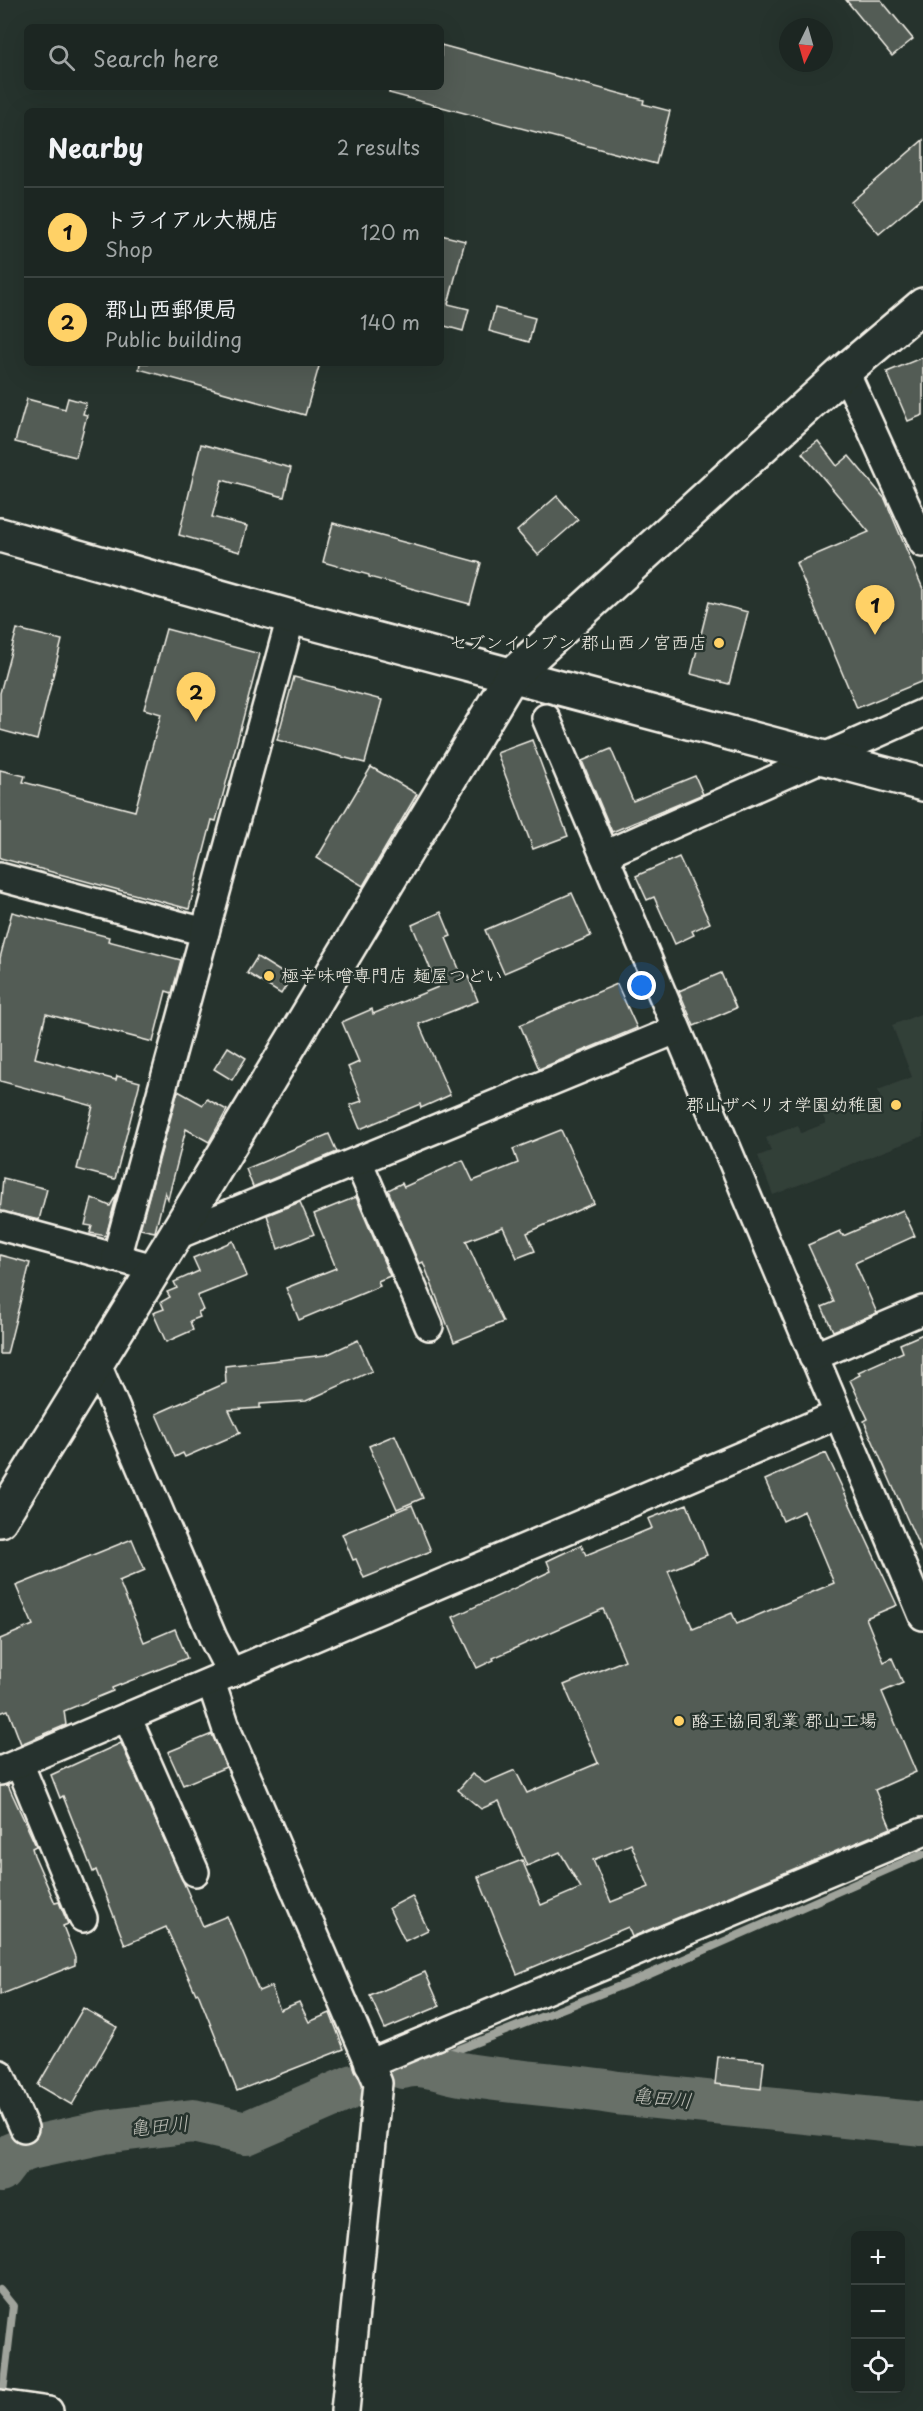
<!DOCTYPE html>
<meta charset="utf-8">
<style>
:root{--surface:#1c2622;--page:#29322f;--text:#f1f3f6;--muted:#a0a5a5;--line:#3a4340;--accent:#ffd166}
body{margin:0;font-family:"Playpen Sans","Klee One",sans-serif;background:var(--page);color:var(--text)}
.controls{position:absolute;right:18px;bottom:18px;display:grid;overflow:hidden;border-radius:9px;box-shadow:0 6px 24px #0002}
.controls button{width:54px;height:54px;display:grid;place-items:center;padding:0;border:0;border-bottom:2px solid var(--line);background:var(--surface);color:var(--text);font:30px sans-serif}
.compass{position:absolute;left:779px;top:18px;width:54px;height:54px;border-radius:50%;background:var(--surface);box-shadow:0 6px 24px #0002;rotate:185deg}
.you{position:absolute;left:642px;top:986px;width:21px;height:21px;margin:-15px;border:4px solid #fff;border-radius:50%;background:#1a73e8;box-shadow:0 0 0 9px #1a73e833}
.badge{display:grid;place-items:center;width:39px;height:39px;border-radius:50%;background:var(--accent);color:#111;font-size:20px;font-weight:700}
.pin{position:absolute;translate:-50% -50px;filter:drop-shadow(0 2px 3px #0008)}
.pin::after{content:'';position:absolute;top:32px;width:21px;height:18px;background:inherit;clip-path:polygon(0 0,100% 0,50% 100%)}
.list{margin:0;padding:0;list-style:none}
h2{display:flex;justify-content:space-between;align-items:center;height:78px;margin:0;padding:0 24px;font-size:26px}
h2 small{font-size:20px;font-weight:400;color:var(--muted)}
.list li{display:grid;grid-template-columns:39px 1fr auto;gap:18px;align-items:center;box-sizing:border-box;height:90px;padding:0 24px;border-top:2px solid var(--line)}
.list b{display:block;font-size:22px;white-space:nowrap}
.list p{margin:0;font-size:20px;white-space:nowrap;color:var(--muted)}
.list em{font-size:20px;font-style:normal;color:var(--muted)}
.icon{flex:none;width:33px;height:33px;fill:none;stroke:currentColor;stroke-width:2;stroke-linecap:round;stroke-linejoin:round}
.map{position:relative;flex:none;width:923px;height:2411px;overflow:hidden}
.search{position:absolute;background:var(--surface);box-shadow:0 6px 24px #0002;left:24px;top:24px;width:420px;height:66px;display:flex;align-items:center;gap:15px;box-sizing:border-box;padding:0 21px;border-radius:9px;color:var(--muted);font-size:22px}
.panel{position:absolute;background:var(--surface);box-shadow:0 6px 24px #0002;left:24px;top:108px;width:420px;height:258px;border-radius:9px}
.map>svg:first-child{display:block}
.built{fill:#333f39}
.lines{fill:none;stroke-linecap:round;stroke-linejoin:round}
.stream{stroke:#9fa39b;stroke-width:8}
.river{stroke:#676f68;stroke-width:44}
.building{fill:#525c55;stroke:#f4f1e8;stroke-width:1.5;fill-rule:evenodd}
.street-casing{stroke:#f4f1e8;stroke-width:32}
.secondary-casing{stroke:#f4f1e8;stroke-width:38}
.street{stroke:#26332d;stroke-width:27}
.secondary{stroke:#26332d;stroke-width:33}
.poi-dot{fill:#ffd166;stroke:#26332d;stroke-width:2}
.labels{text-anchor:middle;stroke-width:5;stroke-linejoin:round;paint-order:stroke}
.poi-label{font-size:18px;fill:#f4f1e8;stroke:#26332d;text-anchor:end}
.water-label{font-size:20px;font-style:italic;fill:#bcbdb5;stroke:#26332d}
</style>
<div class="map">
<svg width="923" height="2411" viewBox="0 0 923 2411">
<rect width="100%" height="100%" fill="#26332d"/>
<filter id="ink" filterUnits="userSpaceOnUse"><feTurbulence type="fractalNoise" baseFrequency=".0167" numOctaves="2"/><feDisplacementMap in="SourceGraphic" scale="12" xChannelSelector="R" yChannelSelector="G"/><feConvolveMatrix kernelMatrix="1 2 1 2 8 2 1 2 1" color-interpolation-filters="sRGB"/></filter>
<g filter="url(#ink)">
<path class="built" d="M923 1013V1136L773 1195 758 1156 771 1151 766 1138 798 1125 801 1133 826 1123 822 1114 856 1101 860 1109 881 1100 878 1090 912 1077 892 1025Z"/>
<g class="lines">
<g class="stream">
<path d="M412 2063 449 2053 643 1977 923 1854"/>
<path d="M0 2290 13 2306 2 2401"/>
</g>
<g class="river">
<path d="M403 2067C421 2060 442 2071 461 2074 513 2083 565 2084 617 2093L923 2124"/>
<path d="M0 2171 13 2154 30 2148 104 2132 193 2121 246 2133 354 2086"/>
</g>
</g>
<g class="building">
<path d="M846 0H881L913 39 892 56Z"/>
<path d="M441 45 644 100 643 104 670 111 656 164 389 93 390 87H441Z"/>
<path d="M923 140V197L879 234 851 202Z"/>
<path d="M441 235 465 241 448 304 469 309 463 331 441 325Z"/>
<path d="M495 308 535 318 529 342 489 331Z"/>
<path d="M923 357V415L908 421 887 372Z"/>
<path d="M140 363H320L305 415 139 369Z"/>
<path d="M68 398 86 403 83 414 87 415 76 457 15 442 27 399 65 409Z"/>
<path d="M818 441 837 466 849 456 885 499 923 589V681L857 708 796 563 869 532 802 453Z"/>
<path d="M201 444 291 468 284 497 222 480 212 517 247 526 240 552 179 535Z"/>
<path d="M557 496 578 520 538 555 517 531Z"/>
<path d="M333 523 481 563 470 604 369 577V575L323 562Z"/>
<path d="M709 602 748 612 729 684 691 674Z"/>
<path d="M17 629 62 640 37 740 0 730V693Z"/>
<path d="M166 629 260 654 216 821 212 820 189 909 0 858V770L25 776 23 782 135 811 161 714 144 709Z"/>
<path d="M294 677 382 700 365 763 277 740Z"/>
<path d="M532 740 568 836 533 849 497 753Z"/>
<path d="M611 749 633 801 695 776 703 794 612 832 582 761Z"/>
<path d="M371 767 417 794 363 886 317 858Z"/>
<path d="M679 857 710 923 692 931 694 935 675 944 654 897 647 900 636 876Z"/>
<path d="M572 893 591 936 504 973 485 930Z"/>
<path d="M12 912 109 937 108 941 181 960 172 993 166 991 153 1042 46 1014 35 1058 116 1080 117 1076 140 1082 115 1179 77 1169 93 1106 0 1081V958Z"/>
<path d="M441 912 451 936 446 938 462 976 467 974 478 1001 419 1024 450 1095 421 1108 420 1104 360 1129 350 1105 362 1101 348 1067 359 1062 342 1022 372 1009 373 1014 438 987 412 925Z"/>
<path d="M257 957 291 978 281 994 247 973Z"/>
<path d="M721 973 736 1008 694 1026 679 991Z"/>
<path d="M617 984 637 1028 539 1069 520 1025Z"/>
<path d="M228 1047 246 1058 232 1080 214 1069Z"/>
<path d="M178 1091 203 1105 207 1099 227 1110 209 1142 186 1129 168 1199 165 1192 155 1232 140 1229Z"/>
<path d="M561 1130 594 1203 527 1233 535 1251 517 1258 503 1227 466 1241 503 1322 454 1342 423 1262 419 1264 388 1190 402 1183 404 1187 463 1160 473 1181 518 1163 513 1149Z"/>
<path d="M329 1134 337 1152 253 1187 246 1169Z"/>
<path d="M3 1178 47 1189 39 1220 0 1211Z"/>
<path d="M117 1194 106 1236 90 1233 92 1226 85 1225 92 1198 110 1206Z"/>
<path d="M356 1197 390 1276 378 1281 380 1286 299 1320 286 1288 336 1268 314 1214Z"/>
<path d="M300 1202 314 1234 278 1249 267 1215Z"/>
<path d="M903 1210 915 1236 855 1263 877 1313 833 1331 822 1307 834 1302 808 1245 840 1231 843 1236Z"/>
<path d="M233 1241 247 1276 197 1296 203 1310 198 1312 200 1317 190 1321 193 1330 166 1342 153 1313 164 1309 161 1302 170 1297 167 1292 177 1288 174 1282 199 1271 193 1258Z"/>
<path d="M0 1255 30 1263 7 1354H0Z"/>
<path d="M923 1334V1555L864 1421 868 1419 850 1380 860 1375 858 1372 903 1352 900 1344Z"/>
<path d="M358 1340 372 1371 306 1401 260 1404V1408L229 1410 240 1433 185 1457 183 1453 175 1457 156 1414 226 1383 225 1366 326 1355Z"/>
<path d="M395 1435 423 1498 397 1509 369 1446Z"/>
<path d="M826 1453 897 1605 866 1618 884 1662 892 1658 903 1683 882 1692 916 1772 875 1790 891 1828 632 1937 628 1927 517 1974 478 1877 522 1860 541 1905 581 1888 560 1852 527 1866 499 1801 481 1809 458 1790 472 1774 485 1783 515 1770 527 1793 598 1763 564 1685 625 1660 603 1609 493 1658 494 1660 477 1668 453 1617 551 1571 547 1561 581 1545 586 1555 652 1528 648 1519 687 1504 707 1555 668 1571 693 1629 732 1613 737 1624 834 1583 804 1511 783 1521 765 1480ZM631 1844 649 1887 611 1902 593 1860Z"/>
<path d="M412 1505 431 1551 364 1578 356 1559 353 1560 342 1534Z"/>
<path d="M132 1539 145 1570 119 1581 144 1642 175 1629 187 1658 112 1688 113 1691 64 1711 66 1725 21 1744 8 1710 0 1713V1639L33 1625 16 1586Z"/>
<path d="M212 1734 226 1767 183 1785 168 1752Z"/>
<path d="M121 1743 203 1926 227 1916 259 1991 271 1986 280 2010 299 2002 309 2022 330 2013 344 2049 237 2091 198 1993 196 1994 166 1927 125 1945 96 1870 93 1872 63 1796 60 1798 51 1775Z"/>
<path d="M8 1785 36 1846 32 1848 34 1855 55 1903 59 1902 68 1924 63 1926 75 1957V1965L0 1995V1786Z"/>
<path d="M412 1896 428 1930 405 1941 389 1908Z"/>
<path d="M425 1972 440 2006 385 2029 370 1996Z"/>
<path d="M83 2008 117 2027 72 2105 38 2085Z"/>
<path d="M718 2057 764 2061 761 2089 715 2084Z"/>
</g>
<g class="lines">
<g class="street-casing">
<g id="street">
<path d="M845 371 923 543"/>
<path d="M923 713 604 855 923 1616"/>
<path d="M546 718 604 855"/>
<path d="M0 877 205 932"/>
<path d="M358 1161 429 1326"/>
<path d="M0 1226 154 1268"/>
<path d="M175 1236 676 1030"/>
<path d="M116 1258 291 617"/>
<path d="M813 1357 923 1310"/>
<path d="M96 1362 213 1638 231 1673"/>
<path d="M211 1682 228 1733 378 2083 345 2411"/>
<path d="M127 1717 195 1872"/>
<path d="M19 1763 83 1918"/>
<path d="M0 1771 837 1415"/>
<path d="M369 2064 923 1832"/>
<path d="M0 2074 24 2128"/>
<path d="M0 2404 49 2411"/>
</g>
</g>
<g class="secondary-casing">
<g id="secondary">
<path d="M0 535 291 617 923 784"/>
<path d="M0 1520 175 1236 512 675 845 371 923 305"/>
</g>
</g>
<use href="#street" class="street"/>
<use href="#secondary" class="secondary"/>
</g>
</g>
<g class="poi-dot">
<circle cx="719" cy="643" r="6"/>
<circle cx="269" cy="976" r="6"/>
<circle cx="896" cy="1105" r="6"/>
<circle cx="679" cy="1721" r="6"/>
</g>
<g class="labels">
<g class="poi-label">
<text x="707" y="649">セブンイレブン 郡山西ノ宮西店</text>
<text x="281" y="982" text-anchor="start">極辛味噌専門店 麺屋つどい</text>
<text x="884" y="1111">郡山ザベリオ学園幼稚園</text>
<text x="691" y="1727" text-anchor="start">酪王協同乳業 郡山工場</text>
</g>
<g class="water-label">
<text transform="translate(662 2098) rotate(6)" y="7">亀田川</text>
<text transform="translate(159 2126) rotate(-6)" y="7">亀田川</text>
</g>
</g>
</svg>
<div class="controls">
<button>+</button>
<button>−</button>
<button><svg class="icon" aria-label="locate" viewBox="0 0 24 24"><circle cx="12" cy="12" r="6"/><path d="M12 2v4M12 18v4M2 12h4M18 12h4"/></svg></button>
</div>
<svg class="compass" viewBox="-18 -18 36 36"><path d="M0-13l5 13h-10z" fill="#e53935"/><path d="M0 13l5-13h-10z" fill="#a0a5a5"/></svg>
<div class="you"></div>
<div class="pin badge" style="left:875px;top:635px">1</div>
<div class="pin badge" style="left:196px;top:722px">2</div>
<div class="search"><svg class="icon" aria-label="search" viewBox="0 0 24 24"><circle cx="10" cy="10" r="6"/><path d="M15 15l6 6"/></svg>Search here</div>
<section class="panel">
<h2>Nearby<small>2 results</small></h2>
<ul class="list">
<li><span class="badge">1</span><div><b>トライアル大槻店</b><p>Shop</p></div><em>120 m</em></li>
<li><span class="badge">2</span><div><b>郡山西郵便局</b><p>Public building</p></div><em>140 m</em></li>
</ul>
</section>
</div>
